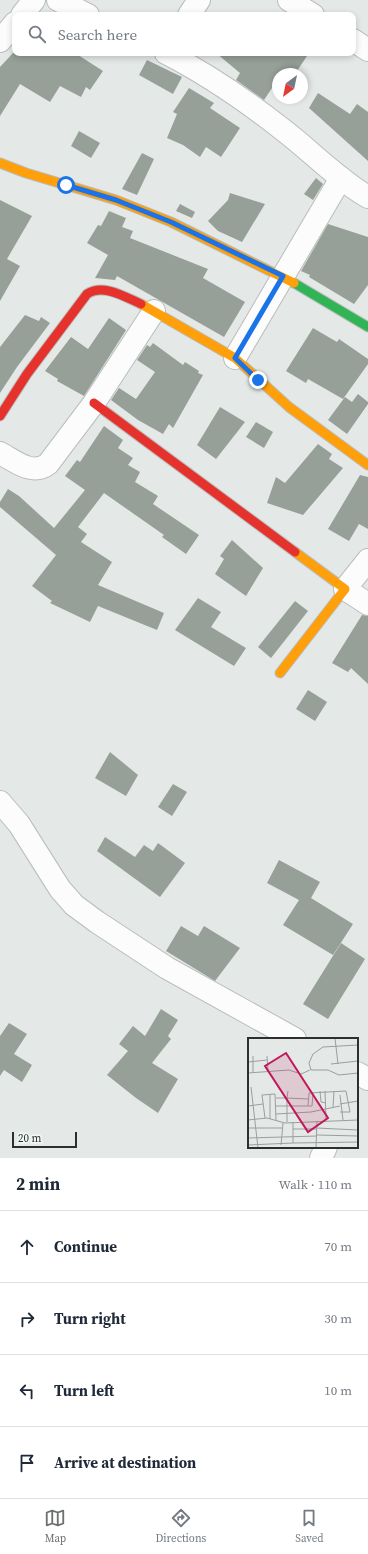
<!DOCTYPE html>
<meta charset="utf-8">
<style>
:root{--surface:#fff;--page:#f2f2f3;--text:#1f2937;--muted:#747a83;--line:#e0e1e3;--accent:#6c706f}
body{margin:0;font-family:"Source Serif 4",serif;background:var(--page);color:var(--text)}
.compass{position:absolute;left:272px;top:68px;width:36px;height:36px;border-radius:50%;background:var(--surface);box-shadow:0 2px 6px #0003;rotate:213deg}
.scale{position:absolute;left:12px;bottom:10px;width:65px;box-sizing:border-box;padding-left:4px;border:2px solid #2c2f2e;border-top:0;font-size:11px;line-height:14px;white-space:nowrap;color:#2c2f2e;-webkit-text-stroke:3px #f0f8f4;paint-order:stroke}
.stop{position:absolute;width:12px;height:12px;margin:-9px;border:3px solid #1a73e8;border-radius:50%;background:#fff}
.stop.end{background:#1a73e8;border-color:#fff;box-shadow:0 1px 4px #0008}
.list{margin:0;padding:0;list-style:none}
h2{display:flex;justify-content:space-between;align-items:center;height:52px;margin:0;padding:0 16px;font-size:17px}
h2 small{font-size:13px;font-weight:400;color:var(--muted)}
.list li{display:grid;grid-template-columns:26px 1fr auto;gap:12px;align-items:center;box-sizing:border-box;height:72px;padding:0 16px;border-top:1px solid var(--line)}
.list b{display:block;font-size:15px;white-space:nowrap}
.list em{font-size:13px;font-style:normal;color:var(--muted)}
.icon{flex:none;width:22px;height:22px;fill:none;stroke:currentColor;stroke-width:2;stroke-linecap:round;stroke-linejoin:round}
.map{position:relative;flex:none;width:368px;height:1158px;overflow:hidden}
.search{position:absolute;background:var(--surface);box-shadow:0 2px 6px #0003;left:12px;right:12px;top:12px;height:44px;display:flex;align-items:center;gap:10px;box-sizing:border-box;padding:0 14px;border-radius:8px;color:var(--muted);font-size:15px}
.sheet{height:340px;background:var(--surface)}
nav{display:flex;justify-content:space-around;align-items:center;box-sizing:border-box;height:56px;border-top:1px solid var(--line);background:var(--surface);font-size:11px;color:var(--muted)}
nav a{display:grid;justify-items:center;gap:2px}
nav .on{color:var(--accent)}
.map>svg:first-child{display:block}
.building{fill:#96a098}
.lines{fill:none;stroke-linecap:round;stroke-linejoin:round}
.street-casing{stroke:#b9bdbc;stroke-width:24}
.fast-casing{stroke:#b9bdbc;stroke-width:11}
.slow-casing{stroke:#b9bdbc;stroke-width:11}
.jam-casing{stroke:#b9bdbc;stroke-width:11}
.street{stroke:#fbfcfb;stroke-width:22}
.fast{stroke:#30b455;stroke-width:9}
.slow{stroke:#ff9f0a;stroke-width:9}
.jam{stroke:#e5322d;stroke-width:9}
.route{stroke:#1a73e8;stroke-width:5}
.inset-road{fill:none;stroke:#9a9f9d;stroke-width:1}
.view{fill:#c2185b;fill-opacity:0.15;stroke:#c2185b;stroke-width:2}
.inset-edge{fill:none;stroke:#2c2f2e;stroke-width:2}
</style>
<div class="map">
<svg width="368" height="1158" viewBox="0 0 368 1158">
<rect width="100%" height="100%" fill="#e4e9e7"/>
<g class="building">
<path d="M13 53H75L103 71 90 90 86 87 81 97 60 86 50 102 20 84 0 116V67Z"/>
<path d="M216 53H309L295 74H278V88L274 85 264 100 236 80 240 73Z"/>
<path d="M147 60 182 77 173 94 139 75Z"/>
<path d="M189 88 214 103 210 108 240 128 221 157 206 147 200 157 183 145 167 138 177 114 173 112Z"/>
<path d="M318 93 350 114 357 104 368 112V161L309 108Z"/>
<path d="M79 131 100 143 91 158 71 146Z"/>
<path d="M142 153 154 159 137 195 122 189Z"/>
<path d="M316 178 323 184 313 200 304 194Z"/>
<path d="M230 193 265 204 242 242 218 231 208 221 228 200Z"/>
<path d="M0 200 32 216 7 259 20 266 0 301Z"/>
<path d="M180 204 195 212 192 218 176 211Z"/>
<path d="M109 211 126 218 122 227 133 231 130 238 208 269 203 278 245 302 224 337 117 276 115 280 95 278 108 255 87 243 98 225 101 226Z"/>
<path d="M328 224 368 237V285L354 304 309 277 310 275 301 271Z"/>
<path d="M25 315 39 321 41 317 50 323 17 367 0 393V347Z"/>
<path d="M109 318 126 330 84 396 57 381 58 379 45 371 71 337 88 349Z"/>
<path d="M313 328 337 342 339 339 368 359V364L343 399 308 379 306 383 286 371Z"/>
<path d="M153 343 183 365 185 362 199 371 198 373 203 375 173 428 169 424 163 434 138 420 111 400 119 388 136 399 155 372 137 360 147 345 150 347Z"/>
<path d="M358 394 368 402V404L347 434 328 420 345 397 352 402Z"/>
<path d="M220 407 245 422 216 459 197 445Z"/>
<path d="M256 422 273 432 264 448 246 437Z"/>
<path d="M104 426 123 440 118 448 133 458 128 465 140 472 135 482 158 496 153 504 199 535 186 554 162 537 164 535 104 493 78 527 87 534 81 542 112 562 98 585 164 613 157 630 98 606 90 622 50 603 52 601 32 586 56 555 0 507V502L8 489 19 496 54 528 85 490 65 476 77 460 80 462Z"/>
<path d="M318 444 332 454 329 459 343 468 303 515 267 503 276 477 285 483Z"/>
<path d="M360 475 368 477V529L359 524 349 541 328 529Z"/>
<path d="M232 540 263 568 246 596 215 574 224 559 220 556Z"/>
<path d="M198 598 221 612 211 627 246 648 234 666 175 630Z"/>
<path d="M295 601 308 611 271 658 258 647Z"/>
<path d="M362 615 368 616V684L351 668 348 672 332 663Z"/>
<path d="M308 690 327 702 315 721 296 709Z"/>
<path d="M110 752 138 775 126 796 95 778Z"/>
<path d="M173 784 187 792 172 816 158 807Z"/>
<path d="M105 837 135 857 144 845 153 851 158 843 185 863 160 897 97 851Z"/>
<path d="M279 860 320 882 311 898 353 924 333 955 283 925 299 900 267 883Z"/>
<path d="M181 926 198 936 204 926 240 948 215 981 166 951Z"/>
<path d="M341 943 365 959 328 1019 303 1004Z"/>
<path d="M161 1009 178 1020 168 1036 171 1039 152 1063 178 1079 158 1113 136 1098 107 1075 128 1051 119 1044 133 1026 145 1036Z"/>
<path d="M9 1023 27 1034 14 1054 32 1065 22 1082 4 1070 0 1076V1036Z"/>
</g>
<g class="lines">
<g class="street-casing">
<g id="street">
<path d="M58 0 88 15"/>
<path d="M289 0 313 15"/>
<path d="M22 15 34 0"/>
<path d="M189 15 199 0"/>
<path d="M353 40 368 50"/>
<path d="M0 41 15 23"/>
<path d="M166 53C207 74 245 100 282 129 311 151 336 178 368 197"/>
<path d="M235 358 341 178"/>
<path d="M0 453C15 461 32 476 48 464L94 403 154 311"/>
<path d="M368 560 345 589 368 604"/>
<path d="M0 802 19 824 60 889 74 905 97 922 167 968 295 1039"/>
<path d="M357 1073 368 1079"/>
<path d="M321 1158 326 1147"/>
</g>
</g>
<g class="fast-casing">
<path id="fast" d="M294 283 368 327"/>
</g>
<g class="slow-casing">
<g id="slow">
<path d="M0 163 26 173 116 200 171 222 294 283"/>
<path d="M141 304 235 358 289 407 368 465"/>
<path d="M280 673 345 589 295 552"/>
</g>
</g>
<g class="jam-casing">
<g id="jam">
<path d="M94 403 295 552"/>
<path d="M0 416 27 374 87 294C103 283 125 297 141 304"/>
</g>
</g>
<use href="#street" class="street"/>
<use href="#fast" class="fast"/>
<use href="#slow" class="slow"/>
<use href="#jam" class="jam"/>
</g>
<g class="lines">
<path class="route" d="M66 185 116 200 171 222 283 276 235 358 258 380"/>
</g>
<g transform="translate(248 1038)">
<rect width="110" height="110" fill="#e4e9e7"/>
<path class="inset-road" d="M87 0 90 26M110 7 75 9 65 16 61 25 63 32H80L91 37 110 35M5 18V34M19 18 20 33M0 24 19 22M83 26 110 23M0 35 41 32 53 36 62 32M3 49 10 110M40 53 39 60 60 61M72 53 73 64 78 65M77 53 78 82M22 56V81M92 57 95 82M28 60H39V84M92 66 110 63M0 68 15 66M28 68H64L65 55M60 68 61 55 98 53 102 74H92M85 69 86 53M28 76 63 74 92 68M17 80 14 57 27 56 28 83M0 82 19 80 37 85 110 82M0 90H34M69 90 110 92M45 91H69M69 97 110 98M0 100 69 98M45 105 110 104M0 107 45 105V84M33 107 35 85M68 110 69 83"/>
<path class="view" d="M38 15 80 80 60 94 17 28Z"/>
<rect width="110" height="110" class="inset-edge"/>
</g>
</svg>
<svg class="compass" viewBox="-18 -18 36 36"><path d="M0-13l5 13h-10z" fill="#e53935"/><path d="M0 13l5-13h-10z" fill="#747a83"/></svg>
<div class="scale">20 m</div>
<div class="stop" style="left:66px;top:185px"></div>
<div class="stop end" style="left:258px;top:380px"></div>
<div class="search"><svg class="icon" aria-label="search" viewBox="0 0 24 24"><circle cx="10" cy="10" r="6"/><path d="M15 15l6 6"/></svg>Search here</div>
</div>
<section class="sheet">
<h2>2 min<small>Walk · 110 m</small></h2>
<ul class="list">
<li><svg class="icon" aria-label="ahead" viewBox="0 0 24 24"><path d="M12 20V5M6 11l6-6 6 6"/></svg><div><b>Continue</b></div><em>70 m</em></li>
<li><svg class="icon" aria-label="right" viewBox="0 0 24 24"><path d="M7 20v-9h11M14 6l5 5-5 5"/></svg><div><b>Turn right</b></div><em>30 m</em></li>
<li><svg class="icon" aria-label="left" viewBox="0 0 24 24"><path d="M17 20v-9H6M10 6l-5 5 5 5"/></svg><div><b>Turn left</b></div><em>10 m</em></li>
<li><svg class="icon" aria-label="arrive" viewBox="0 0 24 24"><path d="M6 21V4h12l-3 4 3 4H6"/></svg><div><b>Arrive at destination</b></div></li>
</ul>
</section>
<nav>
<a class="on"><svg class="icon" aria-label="map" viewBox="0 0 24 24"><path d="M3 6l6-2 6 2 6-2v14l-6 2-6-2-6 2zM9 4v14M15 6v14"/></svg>Map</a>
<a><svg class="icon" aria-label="directions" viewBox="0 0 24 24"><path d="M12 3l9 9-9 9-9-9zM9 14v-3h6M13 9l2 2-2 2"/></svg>Directions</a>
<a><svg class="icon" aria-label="saved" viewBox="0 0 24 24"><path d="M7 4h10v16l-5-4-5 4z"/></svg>Saved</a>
</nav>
